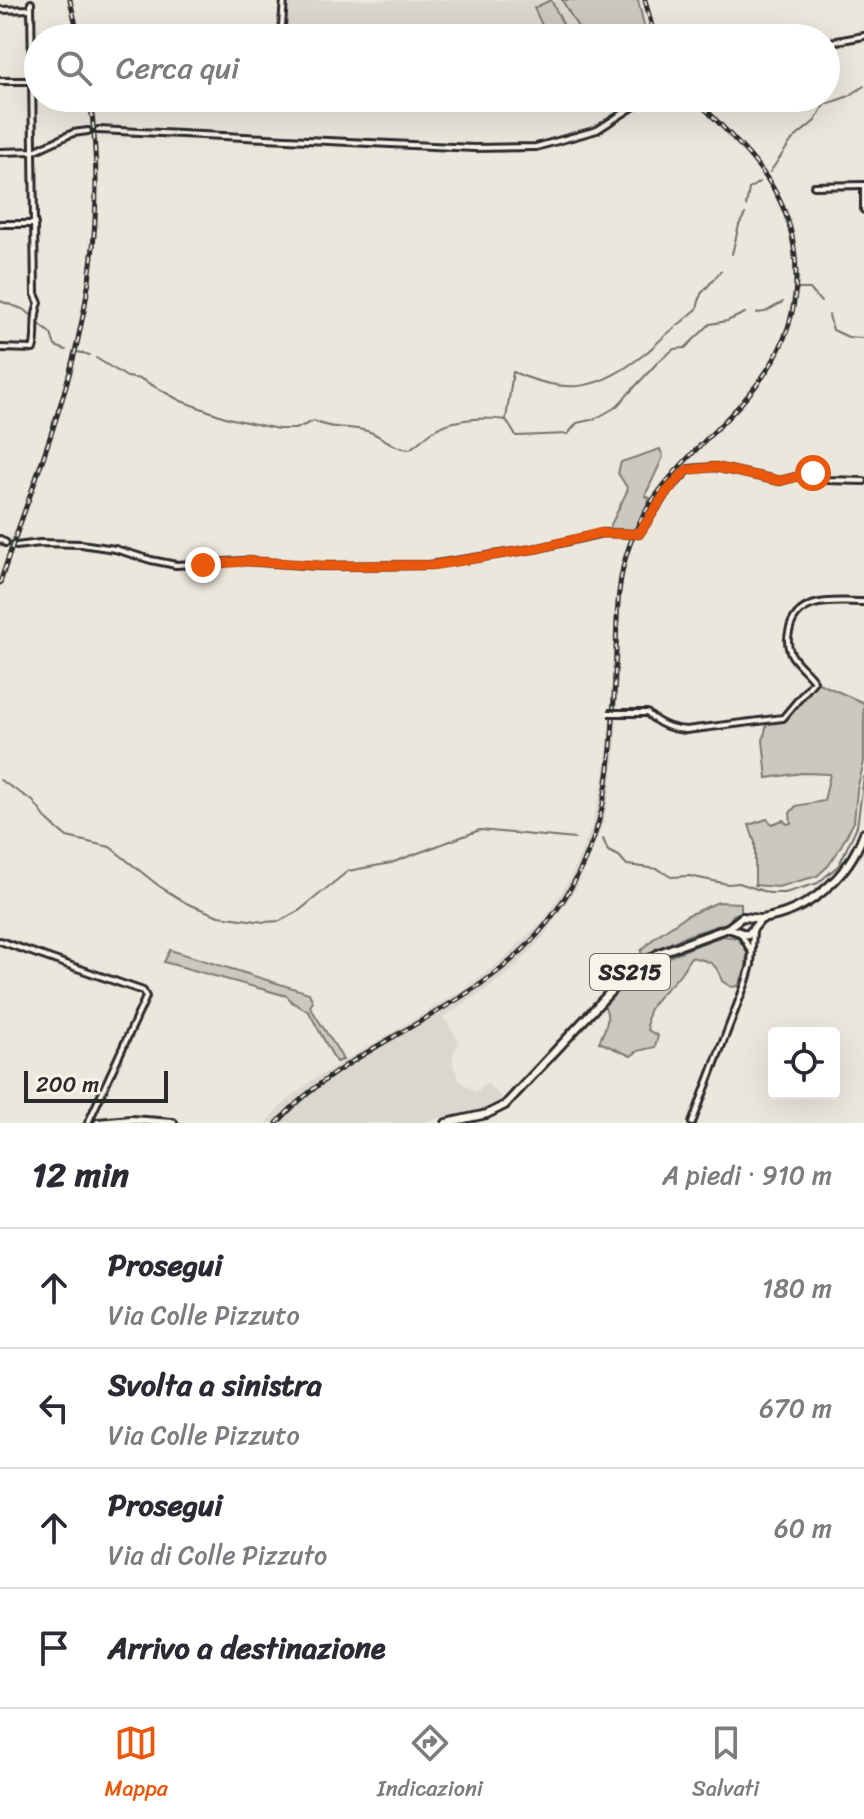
<!DOCTYPE html>
<html lang="it">
<meta charset="utf-8">
<style>
:root{--surface:#fff;--page:#f2f2f3;--text:#2b2b33;--muted:#7c7c81;--line:#e1e1e2;--accent:#ea580c}
body{margin:0;font-family:Sriracha,sans-serif;background:var(--page);color:var(--text)}
.controls{position:absolute;right:24px;bottom:24px;display:grid;overflow:hidden;border-radius:8px;box-shadow:0 8px 32px #0002}
.controls button{width:72px;height:72px;display:grid;place-items:center;padding:0;border:0;border-bottom:2px solid var(--line);background:var(--surface);color:var(--text);font:40px sans-serif}
.scale{position:absolute;left:24px;bottom:20px;width:144px;box-sizing:border-box;padding-left:8px;border:4px solid #2b2b2b;border-top:0;font-size:22px;line-height:28px;white-space:nowrap;color:#2b2b2b;-webkit-text-stroke:6px #f7f3e8;paint-order:stroke}
.stop{position:absolute;width:24px;height:24px;margin:-18px;border:6px solid #ea580c;border-radius:50%;background:#fff}
.stop.end{background:#ea580c;border-color:#fff;box-shadow:0 2px 8px #0008}
.list{margin:0;padding:0;list-style:none}
h2{display:flex;justify-content:space-between;align-items:center;height:104px;margin:0;padding:0 32px;font-size:34px}
h2 small{font-size:26px;font-weight:400;color:var(--muted)}
.list li{display:grid;grid-template-columns:52px 1fr auto;gap:24px;align-items:center;box-sizing:border-box;height:120px;padding:0 32px;border-top:2px solid var(--line)}
.list b{display:block;font-size:30px;white-space:nowrap}
.list p{margin:0;font-size:26px;white-space:nowrap;color:var(--muted)}
.list em{font-size:26px;font-style:normal;color:var(--muted)}
.icon{flex:none;width:44px;height:44px;fill:none;stroke:currentColor;stroke-width:2;stroke-linecap:round;stroke-linejoin:round}
.map{position:relative;flex:none;width:864px;height:1123px;overflow:hidden}
.search{position:absolute;background:var(--surface);box-shadow:0 8px 32px #0002;left:24px;right:24px;top:24px;height:88px;display:flex;align-items:center;gap:20px;box-sizing:border-box;padding:0 28px;border-radius:44px;color:var(--muted);font-size:30px}
.sheet{height:584px;background:var(--surface)}
nav{display:flex;justify-content:space-around;align-items:center;box-sizing:border-box;height:112px;border-top:2px solid var(--line);background:var(--surface);font-size:22px;color:var(--muted)}
nav a{display:grid;justify-items:center;gap:4px}
nav .on{color:var(--accent)}
.map>svg:first-child{display:block}
.built{fill:#dbd7ce}
.green{fill:#cbc8bf;stroke:#7b7a75;stroke-width:2}
.lines{fill:none;stroke-linecap:round;stroke-linejoin:round}
.stream{stroke:#72716c;stroke-width:2}
.minor-casing{stroke:#2b2b2b;stroke-width:10}
.primary-casing{stroke:#2b2b2b;stroke-width:12}
.minor{stroke:#f7f3e8;stroke-width:4}
.primary{stroke:#f7f3e8;stroke-width:6}
.rail-casing{stroke:#2b2b2b;stroke-width:5}
.rail{stroke:#f7f3e8;stroke-width:2;stroke-dasharray:6;stroke-linecap:butt}
.minor-bridge-casing{stroke:#2b2b2b;stroke-width:10;stroke-linecap:butt}
.minor-bridge{stroke:#f7f3e8;stroke-width:4}
.route{stroke:#ea580c;stroke-width:10}
.labels{text-anchor:middle;stroke-width:8;stroke-linejoin:round;paint-order:stroke}
.shield{fill:#f7f3e8;stroke:#686764;stroke-width:2}
.shield-label{font-size:22px;font-weight:bold;fill:#2b2b2b}
</style>
<div class="map">
<svg width="864" height="1123" viewBox="0 0 864 1123">
<rect width="100%" height="100%" fill="#ebe7dd"/>
<filter id="ink" filterUnits="userSpaceOnUse"><feTurbulence type="fractalNoise" baseFrequency=".0125" numOctaves="2"/><feDisplacementMap in="SourceGraphic" scale="16" xChannelSelector="R" yChannelSelector="G"/><feConvolveMatrix kernelMatrix="1 2 1 2 8 2 1 2 1" color-interpolation-filters="sRGB"/></filter>
<g filter="url(#ink)">
<g class="built">
<path d="M286 0H562L584 38H283Z"/>
<path d="M610 713H617L616 748 609 797 604 822 577 887 543 937 515 968 484 991 443 1017 459 1041 453 1055V1065L459 1080 476 1093 487 1083 503 1099 483 1109 418 1123H266L273 1113 311 1081 461 991 497 964 545 919 570 879 591 829 605 773Z"/>
</g>
<g class="green">
<path d="M551 0 568 34 560 38H548L534 8Z"/>
<path d="M562 0H638L647 38H584Z"/>
<path d="M660 449 663 457 645 496 650 498 635 531H608L628 489 618 473 621 462Z"/>
<path d="M814 681 864 703V762L857 790 854 822 837 853 828 866 817 876 778 887 755 885V843L749 825 767 819 772 824 783 820 787 824 791 823 790 813 796 806 824 801 830 774 802 773 767 778 763 740 768 720 783 718Z"/>
<path d="M718 902 741 903V912L733 915 729 922 683 937 648 955 641 954V951L655 937 686 916Z"/>
<path d="M723 936 737 938 747 950 746 969 738 986 731 987 722 981C716 962 710 961 691 957 687 962 684 969 680 974 666 993 642 1003 648 1030L658 1036 655 1047 638 1051 631 1056 599 1042C605 1029 612 1017 603 1004 636 969 678 951 723 936Z"/>
<path d="M170 950 309 993 313 1002 310 1006C320 1025 333 1040 343 1060L336 1062 309 1012 292 1002 287 996 164 962Z"/>
</g>
<g class="lines">
<g class="stream">
<path d="M770 172 792 140 815 121 824 105 849 96 864 86"/>
<path d="M746 206 749 189 759 182"/>
<path d="M732 254 739 225 745 214"/>
<path d="M798 289H810L821 302"/>
<path d="M0 301 25 310 33 317"/>
<path d="M757 313 765 312 783 302"/>
<path d="M829 315 833 330 848 337 864 338"/>
<path d="M37 322 51 334 55 346 66 350"/>
<path d="M677 326 697 309 701 294 721 271"/>
<path d="M77 352 90 355"/>
<path d="M96 358 127 377 141 379 181 401 228 418 278 429H295L314 421C334 431 351 425 370 432 385 438 394 449 410 449 419 443 426 435 436 429 455 418 485 417 506 420L516 436 568 434 577 423 595 419 616 407 658 362 674 349 685 348 710 324 727 321 745 313"/>
<path d="M506 419 513 372C570 396 598 390 646 353 656 345 664 335 675 328"/>
<path d="M0 780 33 801 48 821 67 837 110 847 159 886 188 904 219 916 264 922 280 921 300 910 348 871 391 863 480 830 575 839"/>
<path d="M603 839 608 851 619 856 627 865 658 869 671 877 689 876 728 884 739 883 769 893H785L818 883 839 865 857 826 864 777"/>
</g>
<g class="minor-casing">
<g id="minor">
<path d="M0 10 31 9"/>
<path d="M281 38 284 0"/>
<path d="M749 38 770 33 791 38"/>
<path d="M826 43 864 36"/>
<path d="M0 81H32"/>
<path d="M564 98 641 101"/>
<path d="M98 130 474 148 536 147 597 130 647 98"/>
<path d="M0 152 34 151 73 133 88 131"/>
<path d="M864 185V210"/>
<path d="M814 186 864 185"/>
<path d="M0 224H35"/>
<path d="M0 348 33 349C38 334 32 318 39 303L35 294 31 3"/>
<path d="M0 539 6 543"/>
<path d="M16 546 40 543 81 544 115 549 151 560 176 565 244 561 321 566 430 565 539 548 603 533 639 534 665 494 689 469 715 467 780 481 810 473 828 480 864 481"/>
<path d="M621 713H647C658 724 670 729 686 730L783 718 814 681C808 672 799 666 793 657 788 650 787 640 789 632 796 595 836 602 864 602"/>
<path d="M741 934 751 951"/>
<path d="M0 941 143 991 146 997 88 1123"/>
<path d="M692 1123 746 982 751 965 753 931"/>
</g>
</g>
<g class="primary-casing">
<g id="primary">
<path d="M728 928 748 935 761 919"/>
<path d="M98 1123 131 1120 173 1123"/>
<path d="M446 1123 487 1114 505 1105 627 974 659 953 728 928 742 917C749 917 755 919 761 919 809 912 848 877 864 833"/>
</g>
</g>
<use href="#minor" class="minor"/>
<use href="#primary" class="primary"/>
<g class="rail-casing">
<g id="rail">
<path d="M70 0 79 38"/>
<path d="M645 0 655 38"/>
<path d="M0 583C22 514 50 446 69 375 94 285 103 191 90 98"/>
<path d="M277 1123C353 1038 477 1013 547 923 615 836 611 755 616 651 617 615 617 578 630 544 669 438 792 405 796 281 798 192 750 157 695 98"/>
</g>
</g>
<use href="#rail" class="rail"/>
<g class="minor-bridge-casing">
<path id="minor-bridge" d="M608 713H621"/>
</g>
<use href="#minor-bridge" class="minor-bridge"/>
</g>
</g>
<g class="lines" filter="url(#ink)">
<path class="route" d="M203 565 247 561 326 566 433 565 539 548 600 533 639 534 665 494 687 470 715 467 780 481 813 473"/>
</g>
<g class="labels">
<rect class="shield" x="590" y="954" width="80" height="36" rx="6"/>
<g class="shield-label">
<text x="630" y="980">SS215</text>
</g>
</g>
</svg>
<div class="controls">
<button><svg class="icon" aria-label="locate" viewBox="0 0 24 24"><circle cx="12" cy="12" r="6"/><path d="M12 2v4M12 18v4M2 12h4M18 12h4"/></svg></button>
</div>
<div class="scale">200 m</div>
<div class="stop" style="left:813px;top:473px"></div>
<div class="stop end" style="left:203px;top:565px"></div>
<div class="search"><svg class="icon" aria-label="search" viewBox="0 0 24 24"><circle cx="10" cy="10" r="6"/><path d="M15 15l6 6"/></svg>Cerca qui</div>
</div>
<section class="sheet">
<h2>12 min<small>A piedi · 910 m</small></h2>
<ul class="list">
<li><svg class="icon" aria-label="ahead" viewBox="0 0 24 24"><path d="M12 20V5M6 11l6-6 6 6"/></svg><div><b>Prosegui</b><p>Via Colle Pizzuto</p></div><em>180 m</em></li>
<li><svg class="icon" aria-label="left" viewBox="0 0 24 24"><path d="M17 20v-9H6M10 6l-5 5 5 5"/></svg><div><b>Svolta a sinistra</b><p>Via Colle Pizzuto</p></div><em>670 m</em></li>
<li><svg class="icon" aria-label="ahead" viewBox="0 0 24 24"><path d="M12 20V5M6 11l6-6 6 6"/></svg><div><b>Prosegui</b><p>Via di Colle Pizzuto</p></div><em>60 m</em></li>
<li><svg class="icon" aria-label="arrive" viewBox="0 0 24 24"><path d="M6 21V4h12l-3 4 3 4H6"/></svg><div><b>Arrivo a destinazione</b></div></li>
</ul>
</section>
<nav>
<a class="on"><svg class="icon" aria-label="map" viewBox="0 0 24 24"><path d="M3 6l6-2 6 2 6-2v14l-6 2-6-2-6 2zM9 4v14M15 6v14"/></svg>Mappa</a>
<a><svg class="icon" aria-label="directions" viewBox="0 0 24 24"><path d="M12 3l9 9-9 9-9-9zM9 14v-3h6M13 9l2 2-2 2"/></svg>Indicazioni</a>
<a><svg class="icon" aria-label="saved" viewBox="0 0 24 24"><path d="M7 4h10v16l-5-4-5 4z"/></svg>Salvati</a>
</nav>
